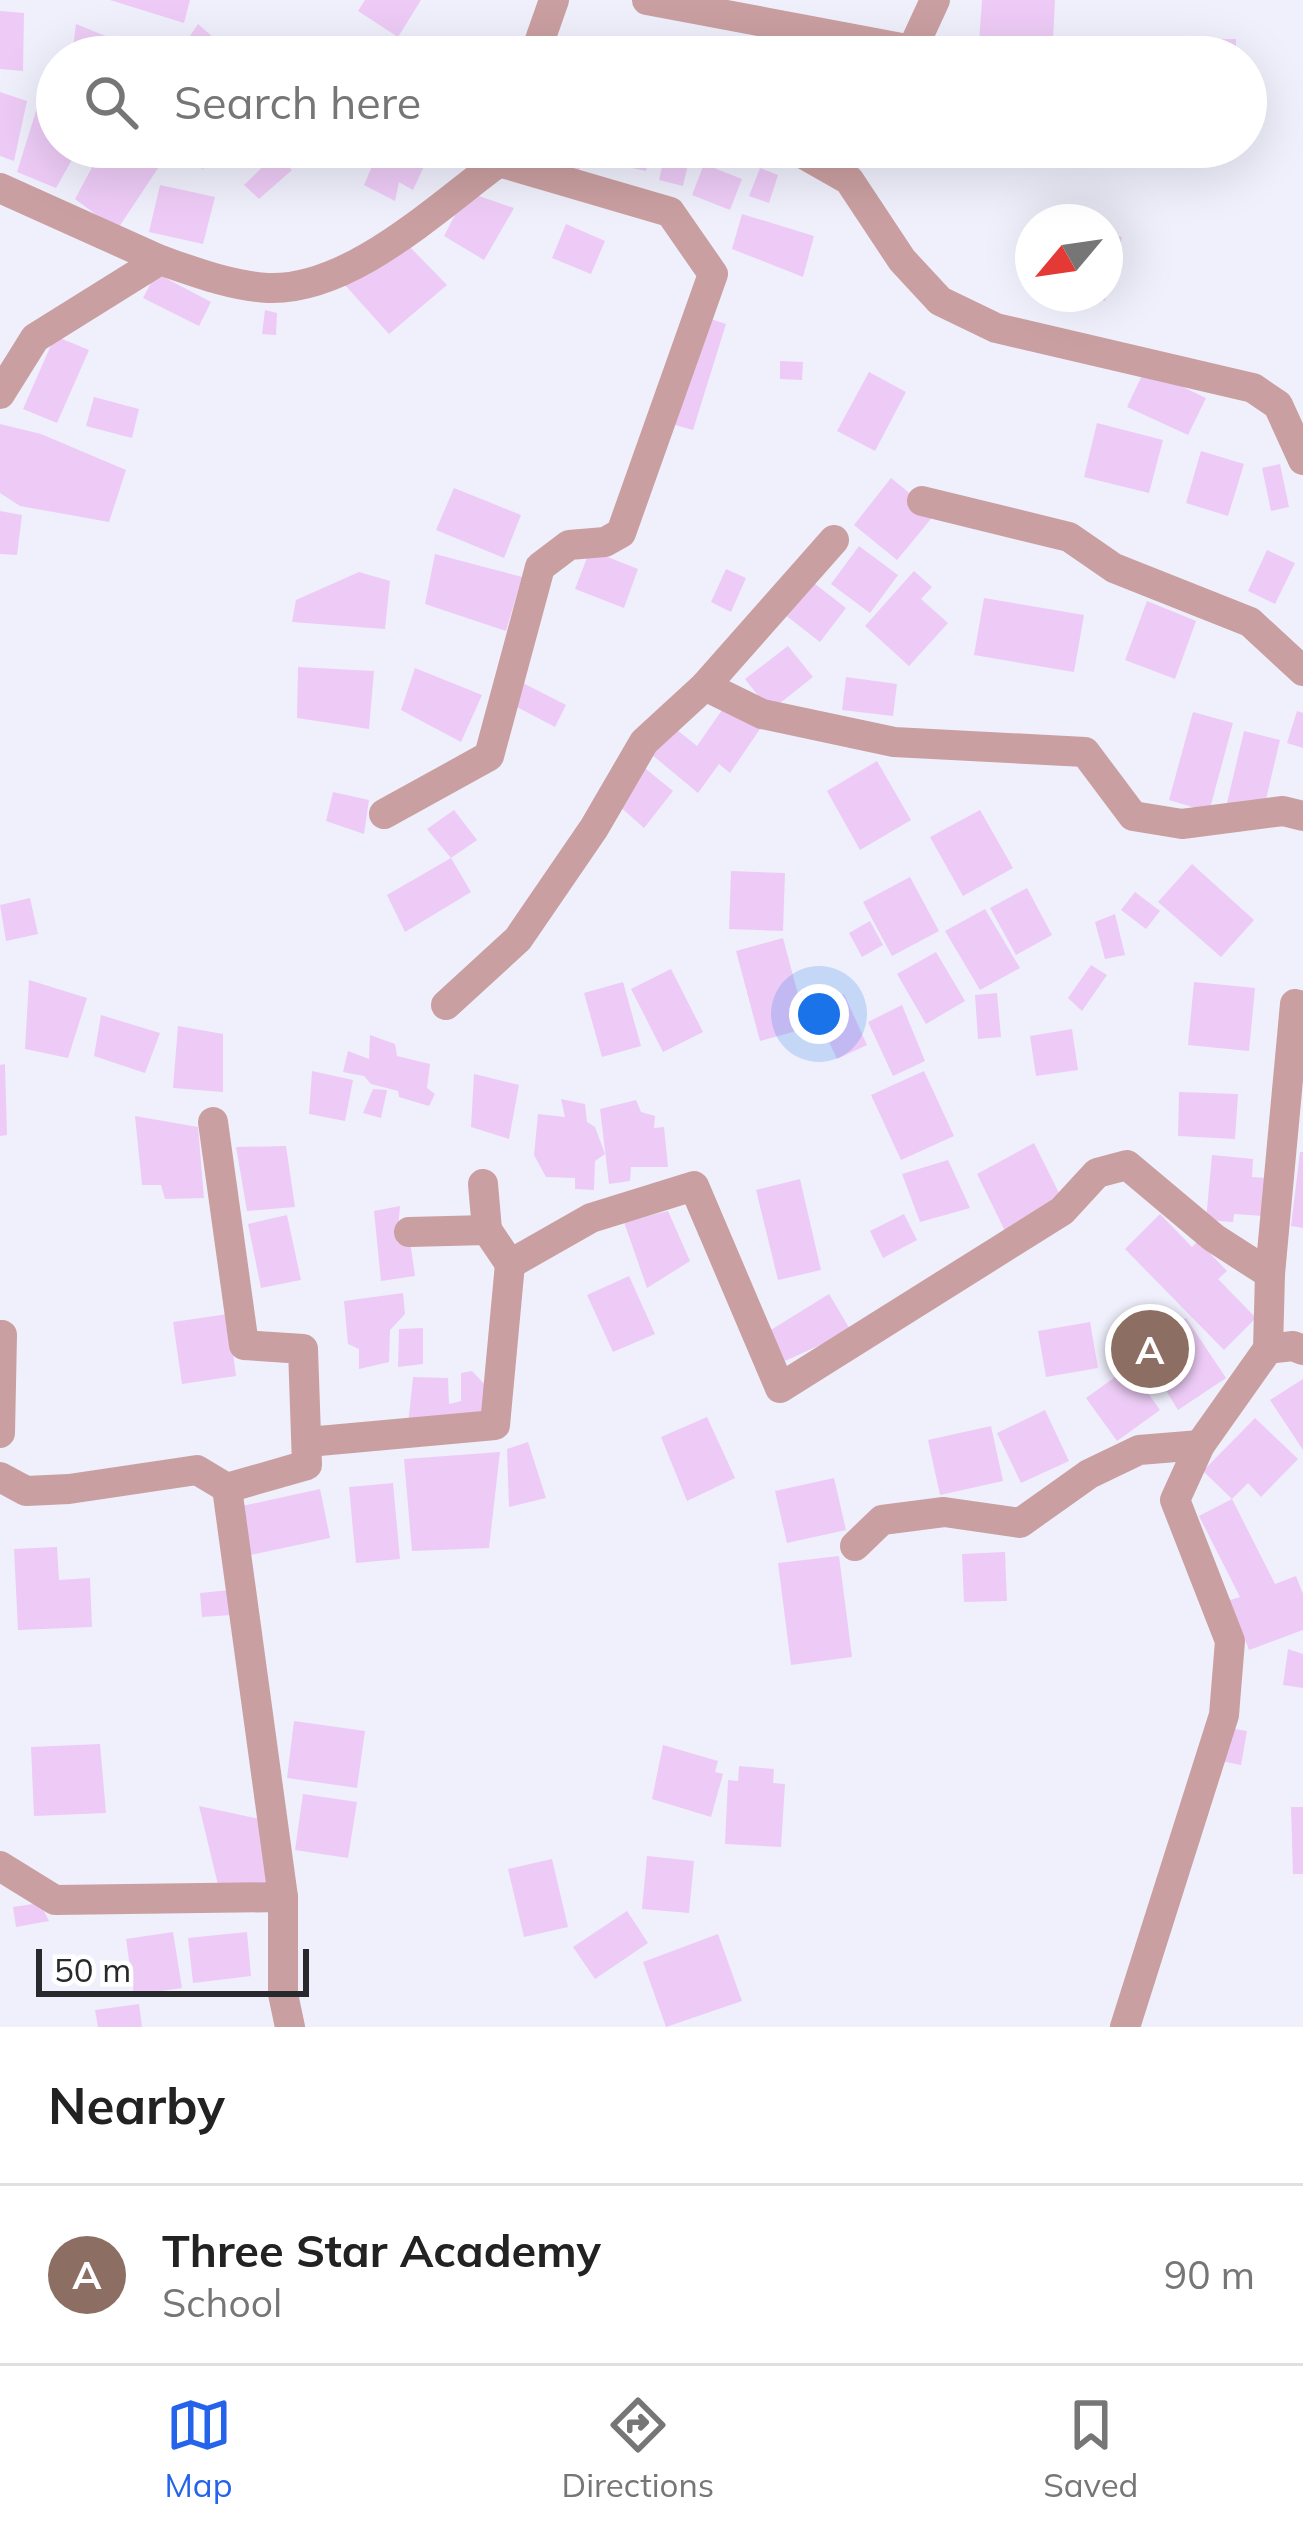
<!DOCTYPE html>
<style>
:root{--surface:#fff;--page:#f2f2f2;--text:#222;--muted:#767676;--line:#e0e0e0;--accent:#2563eb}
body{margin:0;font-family:Mulish,sans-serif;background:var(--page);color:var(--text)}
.compass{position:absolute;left:1015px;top:204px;width:108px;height:108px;border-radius:50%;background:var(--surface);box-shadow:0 12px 48px #0002;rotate:241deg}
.scale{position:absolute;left:36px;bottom:30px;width:273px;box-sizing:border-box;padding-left:12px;border:6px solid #28292d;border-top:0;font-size:33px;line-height:42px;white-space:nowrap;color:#28292d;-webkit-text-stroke:9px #fff;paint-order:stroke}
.you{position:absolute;left:819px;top:1014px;width:42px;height:42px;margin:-30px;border:9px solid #fff;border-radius:50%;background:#1a73e8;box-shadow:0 0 0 18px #1a73e833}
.badge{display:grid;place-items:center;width:78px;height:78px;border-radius:50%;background:var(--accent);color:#fff;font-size:39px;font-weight:700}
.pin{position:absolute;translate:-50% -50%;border:6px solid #fff;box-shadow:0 3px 12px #0006}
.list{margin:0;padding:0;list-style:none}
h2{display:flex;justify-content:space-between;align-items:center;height:156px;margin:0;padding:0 48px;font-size:51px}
h2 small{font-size:39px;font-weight:400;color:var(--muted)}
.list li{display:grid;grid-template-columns:78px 1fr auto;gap:36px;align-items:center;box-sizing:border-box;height:180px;padding:0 48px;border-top:3px solid var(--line)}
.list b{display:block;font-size:45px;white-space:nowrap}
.list p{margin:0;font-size:39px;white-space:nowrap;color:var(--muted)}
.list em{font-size:39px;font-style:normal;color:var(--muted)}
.icon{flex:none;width:66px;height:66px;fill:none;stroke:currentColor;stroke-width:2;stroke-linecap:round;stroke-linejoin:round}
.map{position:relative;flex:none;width:1303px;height:2027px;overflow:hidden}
.search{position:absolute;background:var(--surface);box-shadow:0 12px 48px #0002;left:36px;right:36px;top:36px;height:132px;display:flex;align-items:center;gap:30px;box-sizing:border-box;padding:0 42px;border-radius:66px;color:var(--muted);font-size:45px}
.sheet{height:336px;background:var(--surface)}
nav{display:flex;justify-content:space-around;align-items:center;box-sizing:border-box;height:168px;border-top:3px solid var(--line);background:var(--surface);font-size:33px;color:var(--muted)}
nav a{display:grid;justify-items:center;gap:6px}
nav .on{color:var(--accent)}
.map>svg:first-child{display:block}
.building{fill:#edcbf6}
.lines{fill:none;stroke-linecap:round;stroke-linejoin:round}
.street{stroke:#ca9fa1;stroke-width:30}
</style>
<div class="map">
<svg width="1303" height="2027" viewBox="0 0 1303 2027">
<rect width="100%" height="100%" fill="#eff0fc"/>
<g class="building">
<path d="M110 0H190L184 23Z"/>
<path d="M365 0H421L398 37 358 11Z"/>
<path d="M982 0H1055L1052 57H978Z"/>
<path d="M0 11 24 13 23 71 0 69Z"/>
<path d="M76 24 140 50 138 57H72Z"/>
<path d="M198 24 231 53 228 57H176Z"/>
<path d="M1236 39V57H1178V40Z"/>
<path d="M0 92 27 101 14 161 0 156Z"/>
<path d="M37 108 57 117V147H79L56 188 17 172Z"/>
<path d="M103 147H149L164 159 117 230 75 199Z"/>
<path d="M176 147H216L203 169 173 152Z"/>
<path d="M368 147H433L413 190 399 182 395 201 364 185 373 164 363 159Z"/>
<path d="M527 147H586L579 171 524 156Z"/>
<path d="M613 147H651L646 171 609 163Z"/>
<path d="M665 154 689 160 683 186 659 180Z"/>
<path d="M275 155 292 170 259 199 244 185Z"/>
<path d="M704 164 742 179 730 210 692 195Z"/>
<path d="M760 168 778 175 769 203 749 196Z"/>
<path d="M160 185 215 197 203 244 149 232Z"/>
<path d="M467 192 514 208 484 260 444 236Z"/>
<path d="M742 214 814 236 803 277 732 249Z"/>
<path d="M566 224 605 241 591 274 552 258Z"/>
<path d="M1105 232 1122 237 1105 301 1086 295 1106 294Z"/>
<path d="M404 241 447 285 389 334 345 285Z"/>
<path d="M156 273 211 302 199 326 143 298Z"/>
<path d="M265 310 277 313 276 335 262 334Z"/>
<path d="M708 318 726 324 693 430 675 425Z"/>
<path d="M55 336 89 350 57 423 23 409Z"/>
<path d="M780 361 803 362 802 380 780 379Z"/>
<path d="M1145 369 1206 398 1188 435 1127 407Z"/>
<path d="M869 372 906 392 875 451 837 431Z"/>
<path d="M94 397 139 409 132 438 86 426Z"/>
<path d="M1097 423 1163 440 1149 493 1084 477Z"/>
<path d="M0 424 41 434 126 470 109 522 20 506 0 493Z"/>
<path d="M1201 451 1244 464 1228 516 1186 503Z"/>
<path d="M1280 464 1289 507 1271 511 1262 468Z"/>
<path d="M891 478 935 514 897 560 854 525Z"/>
<path d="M454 488 521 515 504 558 436 530Z"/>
<path d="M0 511 22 515 17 555 0 554Z"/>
<path d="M859 546 898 575 870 613 831 584Z"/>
<path d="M590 550 638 569 624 608 575 589Z"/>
<path d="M1267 550 1295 563 1275 604 1248 591Z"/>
<path d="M435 554 522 577 506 631 425 604Z"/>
<path d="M726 569 746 578 731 612 711 602Z"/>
<path d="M914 571 932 587 921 599 948 623 909 666 865 626Z"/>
<path d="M359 572 390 581 385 629 292 622 296 600Z"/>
<path d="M810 580 846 608 820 642 784 614Z"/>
<path d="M984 598 1084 615 1074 672 974 655Z"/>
<path d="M1147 601 1196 621 1175 679 1125 660Z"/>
<path d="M788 646 813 677 770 711 745 679Z"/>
<path d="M298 667 374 671 369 729 297 718Z"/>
<path d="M415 668 482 695 461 742 401 710Z"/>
<path d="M846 677 897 684 893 716 842 710Z"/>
<path d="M523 683 566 705 555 727 517 707Z"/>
<path d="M729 700 764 723 730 773 719 764 698 793 651 754 672 726 697 746Z"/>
<path d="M1297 711 1303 713V748L1287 743Z"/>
<path d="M1193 712 1233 723 1209 812 1169 800Z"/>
<path d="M1244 731 1280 740 1263 812 1227 803Z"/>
<path d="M877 761 911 820 860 850 827 791Z"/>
<path d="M641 765 673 791 644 828 617 804Z"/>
<path d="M333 792 369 800 364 834 326 821Z"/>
<path d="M454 810 477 840 451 858 427 829Z"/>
<path d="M980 810 1013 868 963 896 930 837Z"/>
<path d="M451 858 471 892 405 932 387 895Z"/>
<path d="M1192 864 1254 920 1221 957 1158 902Z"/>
<path d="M731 871 785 873 783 931 729 929Z"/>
<path d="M910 877 939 931 892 956 863 902Z"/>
<path d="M1027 888 1052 935 1016 955 990 908Z"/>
<path d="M1135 892 1160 911 1146 929 1121 910Z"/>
<path d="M30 898 38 934 6 941 0 905Z"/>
<path d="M985 909 1020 968 980 990 945 931Z"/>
<path d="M1115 914 1125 955 1105 959 1095 922Z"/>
<path d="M870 921 883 945 862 957 849 933Z"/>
<path d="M783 938 807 1028 760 1041 736 951Z"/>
<path d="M936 952 965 1001 926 1024 897 974Z"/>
<path d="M1091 965 1107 975 1082 1011 1068 998Z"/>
<path d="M671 969 703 1032 663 1052 631 989Z"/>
<path d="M29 980 87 998 68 1058 25 1049Z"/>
<path d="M623 982 641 1046 602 1057 584 993Z"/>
<path d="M1194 982 1255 988 1249 1051 1188 1045Z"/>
<path d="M997 993 1001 1037 978 1039 975 995Z"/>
<path d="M844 994 867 1045 837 1059 813 1008Z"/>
<path d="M902 1005 925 1061 893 1076 868 1022Z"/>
<path d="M101 1015 160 1033 145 1073 94 1056Z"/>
<path d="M178 1026 223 1034V1092L173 1088Z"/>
<path d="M1072 1029 1078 1070 1036 1076 1030 1036Z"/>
<path d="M370 1035 395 1044 397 1056 430 1064 427 1088 435 1094 429 1106 399 1097 398 1091 371 1084 364 1076 343 1072 348 1051 369 1059Z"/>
<path d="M5 1064 7 1135 0 1136V1065Z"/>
<path d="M312 1071 353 1080 345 1121 309 1114Z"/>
<path d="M924 1071 954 1136 901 1160 871 1095Z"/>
<path d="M474 1074 519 1085 509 1139 471 1127Z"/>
<path d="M373 1089 387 1090 381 1118 363 1113Z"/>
<path d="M1179 1092 1238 1094 1235 1139 1178 1136Z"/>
<path d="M561 1099 585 1104 587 1122 595 1127 605 1154 595 1161 594 1190 575 1189V1178L546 1177 534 1155 538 1114 565 1117Z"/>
<path d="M636 1100 641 1112 655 1116 654 1128 664 1127 668 1167H631L630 1181 609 1184 600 1109Z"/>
<path d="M135 1116 198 1127 204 1198 165 1199 161 1185H142Z"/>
<path d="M1034 1143 1062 1199 1005 1231 977 1174Z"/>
<path d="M286 1146 295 1207 247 1211 236 1147Z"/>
<path d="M1300 1152H1303V1228L1291 1226Z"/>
<path d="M1212 1155 1253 1159 1252 1177 1266 1178 1263 1216 1234 1214 1233 1222 1206 1220Z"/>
<path d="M948 1160 970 1208 920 1222 902 1174Z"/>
<path d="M800 1179 821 1270 778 1280 756 1190Z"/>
<path d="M400 1206 397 1243 410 1241 415 1276 381 1281 374 1211Z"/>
<path d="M668 1211 690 1261 647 1288 624 1222Z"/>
<path d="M904 1214 917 1240 883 1258 870 1231Z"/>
<path d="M1160 1214 1192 1247 1198 1241 1227 1271 1218 1279 1256 1318 1224 1350 1125 1249Z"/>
<path d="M287 1215 301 1280 261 1288 248 1224Z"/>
<path d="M629 1276 655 1334 613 1352 587 1295Z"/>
<path d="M403 1293 405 1314 390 1330 389 1362 359 1369V1349L348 1344 344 1301Z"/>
<path d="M829 1294 851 1331 785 1361 766 1333Z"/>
<path d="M228 1314 236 1376 182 1384 173 1322Z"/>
<path d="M1186 1318 1226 1378 1178 1410 1138 1345Z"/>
<path d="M1090 1322 1098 1368 1046 1377 1038 1331Z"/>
<path d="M423 1328V1364L398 1367 399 1329Z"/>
<path d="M1129 1367 1160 1410 1117 1441 1086 1398Z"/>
<path d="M472 1371 485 1385 487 1418 408 1425 413 1377 448 1378 449 1404 461 1401V1373Z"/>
<path d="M1303 1379V1450L1270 1400Z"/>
<path d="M1045 1410 1069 1461 1021 1483 997 1433Z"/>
<path d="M707 1417 735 1478 687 1501 661 1437Z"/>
<path d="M1255 1418 1298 1459 1261 1497 1248 1483 1232 1499 1203 1471Z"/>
<path d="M991 1426 1003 1481 940 1495 928 1440Z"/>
<path d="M528 1442 546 1498 509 1507 507 1449Z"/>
<path d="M500 1452 489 1548 412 1551 404 1459Z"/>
<path d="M834 1478 846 1530 787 1543 775 1491Z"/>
<path d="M393 1483 400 1559 356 1563 349 1487Z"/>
<path d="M320 1489 330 1538 250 1555 242 1506Z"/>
<path d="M1232 1499 1275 1584 1296 1576 1303 1594V1630L1249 1650 1230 1600 1240 1597 1199 1516Z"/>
<path d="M57 1547 59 1580 90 1578 92 1627 18 1630 14 1549Z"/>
<path d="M1005 1552 1007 1601 964 1602 962 1554Z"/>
<path d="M839 1556 852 1657 791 1665 778 1563Z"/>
<path d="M230 1590 232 1615 202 1617 200 1593Z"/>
<path d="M1288 1649 1303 1654V1688L1283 1685Z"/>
<path d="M294 1721 365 1731 357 1788 287 1778Z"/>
<path d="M1222 1727 1247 1731 1241 1765 1216 1760Z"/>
<path d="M100 1744 106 1813 34 1816 31 1747Z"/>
<path d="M663 1745 718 1761 715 1772 723 1774 711 1817 652 1799Z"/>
<path d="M739 1766 774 1769 773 1783 785 1784 781 1847 725 1844 728 1780 738 1781Z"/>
<path d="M303 1794 357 1802 348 1858 295 1850Z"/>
<path d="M199 1806 269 1821 274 1889H219Z"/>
<path d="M1291 1807H1303V1874H1293Z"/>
<path d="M647 1856 694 1861 689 1913 642 1909Z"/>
<path d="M552 1859 568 1927 524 1937 508 1869Z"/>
<path d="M40 1903 49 1921 16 1927 13 1907Z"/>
<path d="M627 1911 648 1943 595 1979 573 1947Z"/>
<path d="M173 1932 182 1988 134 1995 126 1939Z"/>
<path d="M247 1932 251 1976 193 1983 188 1938Z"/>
<path d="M718 1934 742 2001 666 2027 643 1962Z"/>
<path d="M139 2004 142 2027H98L95 2010Z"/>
</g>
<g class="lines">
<g class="street">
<path d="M647 0 912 50 935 0"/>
<path d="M534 57 554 0"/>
<path d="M791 147 849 180 902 260 940 301 996 328 1253 388 1278 405 1303 460"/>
<path d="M0 188 160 260"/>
<path d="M0 394 35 338 160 260C195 272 231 286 268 288 350 291 436 208 499 162L504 147"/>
<path d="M922 501 1069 537 1114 568 1250 622 1303 671"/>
<path d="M705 686 834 540"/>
<path d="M384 814 489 756 540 567 569 545 605 542 621 533 713 274 670 212 499 162"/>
<path d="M446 1005 518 939 594 828 644 742 705 686 762 714 894 742 1085 752 1133 816 1182 824 1283 811 1303 816"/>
<path d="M213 1122 244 1345 303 1349 307 1465 227 1488"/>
<path d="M483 1184 487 1230"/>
<path d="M409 1232 487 1230 510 1264"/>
<path d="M1268 1349 1293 1346 1303 1350"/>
<path d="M0 1433 2 1335"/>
<path d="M308 1442 495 1425 510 1264 591 1218 694 1186 780 1388 1062 1211 1097 1173 1127 1165 1214 1238 1270 1274"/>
<path d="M0 1477 26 1491 69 1489 197 1470 227 1488 283 1897V1994L290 2027"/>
<path d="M855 1546 882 1520 944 1512 1020 1523 1089 1474 1139 1450 1200 1445"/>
<path d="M0 1866 55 1900 283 1897"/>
<path d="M1125 2027 1224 1715 1230 1641 1175 1500 1200 1445 1268 1349 1270 1274 1295 1004 1303 1006"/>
</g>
</g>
</svg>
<svg class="compass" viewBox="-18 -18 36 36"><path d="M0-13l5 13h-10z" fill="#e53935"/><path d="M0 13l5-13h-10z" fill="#767676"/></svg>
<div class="scale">50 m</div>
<div class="you"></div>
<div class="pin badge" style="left:1150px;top:1349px;background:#8d6e63">A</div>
<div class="search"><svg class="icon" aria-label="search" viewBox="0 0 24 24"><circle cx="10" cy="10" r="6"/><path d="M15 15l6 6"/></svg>Search here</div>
</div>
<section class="sheet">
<h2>Nearby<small></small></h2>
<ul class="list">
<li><span class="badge" style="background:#8d6e63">A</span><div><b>Three Star Academy</b><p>School</p></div><em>90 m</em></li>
</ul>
</section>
<nav>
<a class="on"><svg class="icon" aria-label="map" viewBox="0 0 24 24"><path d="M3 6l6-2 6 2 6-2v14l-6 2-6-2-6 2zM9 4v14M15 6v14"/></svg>Map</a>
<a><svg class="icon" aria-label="directions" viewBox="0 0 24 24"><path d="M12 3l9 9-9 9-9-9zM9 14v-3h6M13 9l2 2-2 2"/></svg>Directions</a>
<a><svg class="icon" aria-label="saved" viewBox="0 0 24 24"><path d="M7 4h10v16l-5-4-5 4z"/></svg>Saved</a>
</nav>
